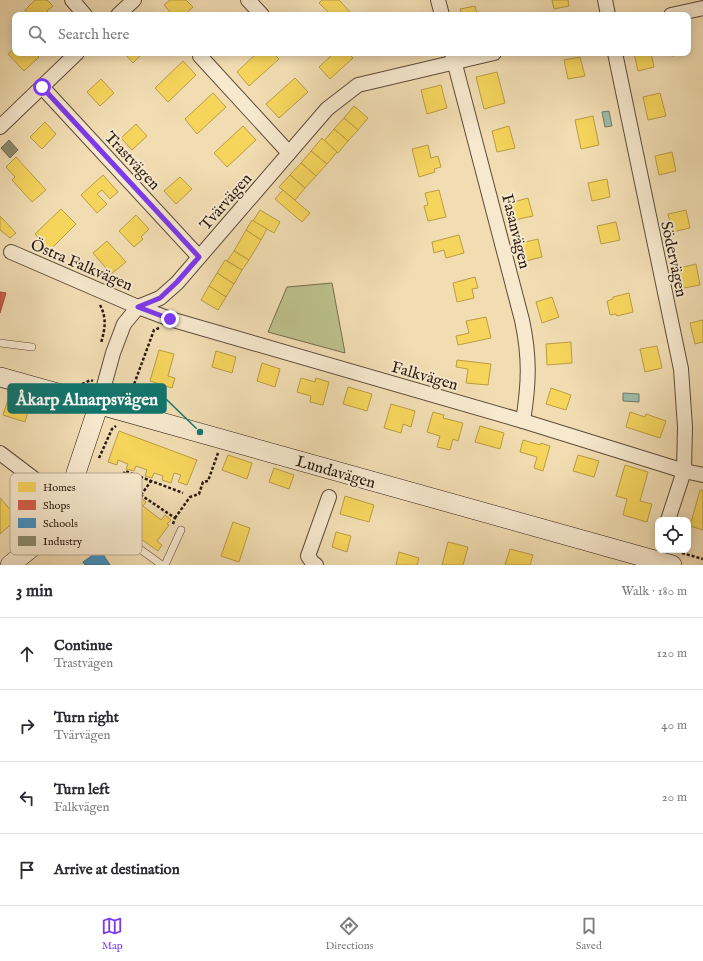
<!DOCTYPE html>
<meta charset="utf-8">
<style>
:root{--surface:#fff;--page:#f7f7f7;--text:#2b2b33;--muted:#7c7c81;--line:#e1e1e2;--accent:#7c3aed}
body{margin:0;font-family:"IM FELL English",serif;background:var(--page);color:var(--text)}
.controls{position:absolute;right:12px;bottom:12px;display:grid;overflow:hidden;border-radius:8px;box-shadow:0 2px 10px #0003}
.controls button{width:36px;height:36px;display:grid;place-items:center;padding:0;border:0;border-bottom:1px solid var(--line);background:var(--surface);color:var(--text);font:20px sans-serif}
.stop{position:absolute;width:12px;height:12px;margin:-9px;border:3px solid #7c3aed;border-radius:50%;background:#fff}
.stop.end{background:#7c3aed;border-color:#fff;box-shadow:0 1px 4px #0008}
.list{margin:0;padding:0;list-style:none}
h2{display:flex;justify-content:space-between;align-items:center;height:52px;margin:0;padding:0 16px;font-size:17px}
h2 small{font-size:13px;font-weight:400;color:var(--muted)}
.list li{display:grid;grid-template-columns:26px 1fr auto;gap:12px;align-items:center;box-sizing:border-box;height:72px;padding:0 16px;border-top:1px solid var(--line)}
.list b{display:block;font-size:15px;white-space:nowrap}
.list p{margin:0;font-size:13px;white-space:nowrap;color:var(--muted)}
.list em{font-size:13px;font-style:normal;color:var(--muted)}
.icon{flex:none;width:22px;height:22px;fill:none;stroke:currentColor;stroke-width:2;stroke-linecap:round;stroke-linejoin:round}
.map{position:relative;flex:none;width:703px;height:565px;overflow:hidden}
.search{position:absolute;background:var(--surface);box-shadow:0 2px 10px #0003;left:12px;right:12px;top:12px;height:44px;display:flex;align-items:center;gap:10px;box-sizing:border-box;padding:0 14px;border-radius:8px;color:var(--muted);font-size:15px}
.sheet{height:340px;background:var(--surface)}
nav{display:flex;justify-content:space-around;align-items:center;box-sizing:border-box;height:56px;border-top:1px solid var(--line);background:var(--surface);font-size:11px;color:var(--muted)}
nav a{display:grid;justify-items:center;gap:2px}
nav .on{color:var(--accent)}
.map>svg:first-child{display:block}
.green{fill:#bcc08b;stroke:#736d4e}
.water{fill:#9cbca9;stroke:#6e7b6c}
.homes{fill:#f6d55c;stroke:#b99d46}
.shops{fill:#d6604d;stroke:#a24b3b}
.schools{fill:#4393c3;stroke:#3c6f8e}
.industry{fill:#8c8c6e;stroke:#6f6a52}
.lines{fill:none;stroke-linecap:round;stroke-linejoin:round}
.lane-casing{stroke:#5c4b3a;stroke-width:8}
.street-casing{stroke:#5c4b3a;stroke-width:16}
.secondary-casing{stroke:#2a1a11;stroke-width:20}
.path{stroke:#2a1a11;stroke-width:2.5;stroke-dasharray:3 2;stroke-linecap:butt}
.lane{stroke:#f7e9ce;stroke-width:7}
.street{stroke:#f7e9ce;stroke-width:14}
.secondary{stroke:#f7e9ce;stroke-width:19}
.route{stroke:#7c3aed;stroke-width:5}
.labels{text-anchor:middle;stroke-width:4;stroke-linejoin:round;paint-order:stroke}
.street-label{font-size:16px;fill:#2a1a11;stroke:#f7e9ce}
.key{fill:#f7e9ce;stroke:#baab95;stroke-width:1}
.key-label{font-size:11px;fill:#2a1a11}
.leader{fill:none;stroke:#0f766e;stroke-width:1.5}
.callout-dot{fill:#0f766e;stroke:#f7e9ce;stroke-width:1.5}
.callout{fill:#0f766e;stroke:#0f766e;stroke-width:1.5}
.callout-label{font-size:17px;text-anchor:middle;font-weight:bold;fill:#fff}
</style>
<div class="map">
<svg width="703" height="565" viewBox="0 0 703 565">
<rect width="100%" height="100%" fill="#f2ddb3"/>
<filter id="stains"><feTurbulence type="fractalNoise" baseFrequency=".005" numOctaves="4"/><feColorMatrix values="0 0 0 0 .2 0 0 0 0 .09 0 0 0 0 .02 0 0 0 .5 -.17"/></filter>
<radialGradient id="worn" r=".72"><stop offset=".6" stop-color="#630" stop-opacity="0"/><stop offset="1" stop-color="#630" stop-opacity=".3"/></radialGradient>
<path class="green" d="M332 283 345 353 268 332 287 287Z"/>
<g class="water">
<path d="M609 111 612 126 605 127 602 112Z"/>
<path d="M623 393 639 394V402L623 401Z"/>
</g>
<g class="homes">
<path d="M35 0H47L53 6 47 11 51 15H29L25 10Z"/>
<path d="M170 0H186L193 7 184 15H173L164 5Z"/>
<path d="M322 0H339L351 13 348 15H331L319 3Z"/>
<path d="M552 0H568L569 6 554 9Z"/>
<path d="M475 6 477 15H462L460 9Z"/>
<path d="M15 48V53H35L39 57 24 71 8 54Z"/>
<path d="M124 53H143L133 63Z"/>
<path d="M257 53H273L279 59 249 86 237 72Z"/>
<path d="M334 53H348L353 58 330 79 319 67Z"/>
<path d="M634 53H651L654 67 638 71Z"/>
<path d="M671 53H688L672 56Z"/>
<path d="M580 57 585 76 568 79 564 60Z"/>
<path d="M183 61 196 75 168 102 155 88Z"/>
<path d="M497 72 505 103 484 109 476 77Z"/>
<path d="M295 78 308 92 279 118 266 104Z"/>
<path d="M101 79 114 93 100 106 87 92Z"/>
<path d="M441 85 447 108 427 114 421 90Z"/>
<path d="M213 93 226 107 197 134 185 119Z"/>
<path d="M660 93 666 116 648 120 643 97Z"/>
<path d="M354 106 368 118 358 130 344 118Z"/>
<path d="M593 116 599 145 581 149 575 120Z"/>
<path d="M344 118 358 130 348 141 334 129Z"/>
<path d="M45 122 56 134 42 149 30 137Z"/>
<path d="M136 124 147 136 132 150 121 138Z"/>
<path d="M243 126 256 140 227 167 214 153Z"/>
<path d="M509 126 515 148 497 152 492 131Z"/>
<path d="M334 129 348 141 338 153 324 141Z"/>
<path d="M322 138 337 152 327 164 311 151Z"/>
<path d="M428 145 431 158 438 156 441 167 434 169 435 172 419 177 412 149Z"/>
<path d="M311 151 327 164 316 176 301 163Z"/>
<path d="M672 152 676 171 659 175 655 156Z"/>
<path d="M16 157 46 190 32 202 12 180 15 177 6 167Z"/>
<path d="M301 163 316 176 305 188 290 175Z"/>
<path d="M103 175 118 192 110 199 102 190 97 194 107 204 97 213 81 195Z"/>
<path d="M290 175 305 188 295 200 279 187Z"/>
<path d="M180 177 192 189 176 204 164 191Z"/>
<path d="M607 179 610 197 592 201 588 183Z"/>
<path d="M283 190 310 213 302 222 275 199Z"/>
<path d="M439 190 446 217 428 221 424 206 428 205 425 193Z"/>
<path d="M528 198 533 216 514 220 510 203Z"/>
<path d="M61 209 76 224 50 250 35 234Z"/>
<path d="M260 210 280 222 274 233 253 221Z"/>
<path d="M686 210 690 228 672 232 668 214Z"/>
<path d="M136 215 149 229 141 237 143 239 134 247 119 231Z"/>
<path d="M0 216 16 233 10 238 0 230Z"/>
<path d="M252 220 267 229 261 240 246 230Z"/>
<path d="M616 222 620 240 601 244 597 226Z"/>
<path d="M246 230 261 240 249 260 234 251Z"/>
<path d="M459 235 464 253 446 258 444 250 434 253 432 242Z"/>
<path d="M538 239 542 257 526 261 521 243Z"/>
<path d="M107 241 126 262 111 274 93 253Z"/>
<path d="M234 251 249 260 242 270 227 261Z"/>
<path d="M225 260 242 270 234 284 217 273Z"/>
<path d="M696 264 700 285 684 288 679 268Z"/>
<path d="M217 273 234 284 226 297 209 286Z"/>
<path d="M475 277 478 288 472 289 474 298 457 302 453 283Z"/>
<path d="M209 286 226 297 218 310 201 300Z"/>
<path d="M629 293 633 312 617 316 616 314 610 315 607 301 613 299V297Z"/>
<path d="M552 297 559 317 542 323 536 302Z"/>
<path d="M486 317 491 338 458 345 456 336 469 333 466 321Z"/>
<path d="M703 320V342L695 344 690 323Z"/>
<path d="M571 342 572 363 547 365 546 344Z"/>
<path d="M657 346 662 368 645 372 640 349Z"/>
<path d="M159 350 174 354 168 376 175 378 172 388 150 381Z"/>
<path d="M216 351 236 357 232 373 212 367Z"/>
<path d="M457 360 491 364 488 385 466 383 468 369 456 367Z"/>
<path d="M262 363 280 369 275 387 257 381Z"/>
<path d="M301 378 315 382 316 378 329 382 323 405 310 402 311 396 297 392Z"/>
<path d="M348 387 372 394 367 411 343 404Z"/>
<path d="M551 388 571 395 566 410 546 404Z"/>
<path d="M9 397 30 404 25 422 3 415Z"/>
<path d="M391 404 415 411 411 427 403 424 401 433 384 428Z"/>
<path d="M433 412 444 415 443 418 463 423 458 441 453 439 450 450 437 447 440 436 427 432Z"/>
<path d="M630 412 645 417 646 414 666 421 660 438 626 427Z"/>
<path d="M480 426 504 433 500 449 475 442Z"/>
<path d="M119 431 197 460 187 485 178 482 181 475 174 473 171 483 162 480 163 476 154 473 152 478 145 476 147 470 136 466 134 471 126 469 128 464 118 460 117 465 108 462Z"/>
<path d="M523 440 540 445 541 443 550 446 543 471 534 468 537 457 520 452Z"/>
<path d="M228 455 252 463 247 479 222 470Z"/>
<path d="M578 455 599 461 594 477 573 471Z"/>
<path d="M625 465 648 472 640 501 652 504 647 522 623 515 627 499 616 496Z"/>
<path d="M274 468 294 475 289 489 269 482Z"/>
<path d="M106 474 113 479 110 483 120 489 122 486 129 491 127 495 137 502 140 497 146 502 143 506 161 520 165 515 171 520 167 524 169 525 157 541 162 545 158 551 90 503 94 496 91 494Z"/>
<path d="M700 490H703V530L690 526Z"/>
<path d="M345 496 374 505 369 522 340 514Z"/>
<path d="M0 498 18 518 0 534Z"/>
<path d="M233 522 250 528 239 562 221 556Z"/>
<path d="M336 532 351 536 347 552 332 547Z"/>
<path d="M448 542 468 547 463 565H442Z"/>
<path d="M510 549 533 555 530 565H505Z"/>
<path d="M399 552 419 558 417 565H396Z"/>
</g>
<path class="shops" d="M0 292 6 293 0 313Z"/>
<path class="schools" d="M100 550 110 565H85L83 562Z"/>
<path class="industry" d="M9 140 18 150 10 158 1 148Z"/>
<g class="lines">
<g class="lane-casing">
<g id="lane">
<path d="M0 343 32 347"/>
<path d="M68 497 162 565"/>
<path d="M165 565 181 530"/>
</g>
</g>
<g class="street-casing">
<g id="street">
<path d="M72 0 85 15"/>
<path d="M248 0 262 15"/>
<path d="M438 0 442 15"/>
<path d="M605 0 608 15"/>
<path d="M118 15 134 0"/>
<path d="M671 15 703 8"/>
<path d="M452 53 522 320C530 357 529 384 523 421"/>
<path d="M615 53 681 369 685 427 684 471 668 520"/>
<path d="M200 56 289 153"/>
<path d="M42 87 199 257"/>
<path d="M0 127 77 53"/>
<path d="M11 252 138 307 170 319 523 421 684 471 703 475"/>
<path d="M99 404 113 353 124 324 138 307 160 298 177 283 327 109 358 85 494 53"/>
<path d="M0 453 66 503"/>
<path d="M316 565 312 562 308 556 329 497"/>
</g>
</g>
<g class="secondary-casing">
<g id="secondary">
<path d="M0 377 672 565"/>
<path d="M10 565 46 536 60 515 68 497 99 404"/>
</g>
</g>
<g class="path">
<path d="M100 305C107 318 105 329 101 343"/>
<path d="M82 384 91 380 93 381"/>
<path d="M115 387 120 389 125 395"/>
<path d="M129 398 154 330 159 328"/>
<path d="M99 458 112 429 116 426"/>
<path d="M141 495 151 481"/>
<path d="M175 518 190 497 199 494 203 482 208 481 218 453"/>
<path d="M173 524 175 518 120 481 125 471 183 493"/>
<path d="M682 553 703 559"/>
</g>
<use href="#lane" class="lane"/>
<use href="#street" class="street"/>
<use href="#secondary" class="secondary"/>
</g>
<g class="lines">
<path class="route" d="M42 87 199 257 177 282 160 298 138 307 170 319"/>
</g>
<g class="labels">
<g class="street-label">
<text transform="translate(133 160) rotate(47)" y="6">Trastvägen</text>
<text transform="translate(225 201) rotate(-49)" y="6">Tvärvägen</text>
<text transform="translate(517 231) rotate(76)" y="6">Fasanvägen</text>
<text transform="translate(675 259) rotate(78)" y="6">Södervägen</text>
<text transform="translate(82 264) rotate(23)" y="6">Östra Falkvägen</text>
<text transform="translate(425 375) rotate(16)" y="6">Falkvägen</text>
<text transform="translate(336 471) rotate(16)" y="6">Lundavägen</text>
</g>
</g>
<rect x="10" y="473" width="132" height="82" rx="6" class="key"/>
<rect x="18" y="482" width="18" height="10" fill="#f6d55c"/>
<rect x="18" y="500" width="18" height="10" fill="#d6604d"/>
<rect x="18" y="518" width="18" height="10" fill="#4393c3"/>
<rect x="18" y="536" width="18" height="10" fill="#8c8c6e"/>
<g class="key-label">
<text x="43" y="491">Homes</text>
<text x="43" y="509">Shops</text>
<text x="43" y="527">Schools</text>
<text x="43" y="545">Industry</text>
</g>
<path class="leader" d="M200 432L166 399"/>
<circle class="callout-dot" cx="200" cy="432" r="4"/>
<rect class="callout" x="8" y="384" width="158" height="29" rx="4"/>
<g class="callout-label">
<text x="87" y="405">Åkarp Alnarpsvägen</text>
</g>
<rect width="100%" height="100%" filter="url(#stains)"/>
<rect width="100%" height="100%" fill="url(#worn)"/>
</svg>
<div class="controls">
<button><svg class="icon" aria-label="locate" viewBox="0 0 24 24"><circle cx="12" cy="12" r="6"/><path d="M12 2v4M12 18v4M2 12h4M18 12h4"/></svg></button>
</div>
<div class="stop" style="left:42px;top:87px"></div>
<div class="stop end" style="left:170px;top:319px"></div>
<div class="search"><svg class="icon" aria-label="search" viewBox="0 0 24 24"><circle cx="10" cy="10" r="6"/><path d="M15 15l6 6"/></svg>Search here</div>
</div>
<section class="sheet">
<h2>3 min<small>Walk · 180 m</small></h2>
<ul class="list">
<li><svg class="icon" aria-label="ahead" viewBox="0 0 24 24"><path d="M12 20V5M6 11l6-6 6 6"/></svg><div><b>Continue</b><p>Trastvägen</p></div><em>120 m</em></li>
<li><svg class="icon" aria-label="right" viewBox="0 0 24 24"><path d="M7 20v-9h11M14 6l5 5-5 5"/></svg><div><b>Turn right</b><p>Tvärvägen</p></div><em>40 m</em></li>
<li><svg class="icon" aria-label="left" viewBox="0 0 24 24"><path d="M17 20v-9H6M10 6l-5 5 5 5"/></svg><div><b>Turn left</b><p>Falkvägen</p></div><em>20 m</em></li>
<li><svg class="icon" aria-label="arrive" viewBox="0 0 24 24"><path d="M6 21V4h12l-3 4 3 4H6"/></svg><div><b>Arrive at destination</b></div></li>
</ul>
</section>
<nav>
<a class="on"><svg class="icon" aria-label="map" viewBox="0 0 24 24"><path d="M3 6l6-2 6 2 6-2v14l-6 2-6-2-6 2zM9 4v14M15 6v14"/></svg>Map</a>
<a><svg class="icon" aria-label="directions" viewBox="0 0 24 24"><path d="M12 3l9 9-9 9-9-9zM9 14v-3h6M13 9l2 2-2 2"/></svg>Directions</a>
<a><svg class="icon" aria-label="saved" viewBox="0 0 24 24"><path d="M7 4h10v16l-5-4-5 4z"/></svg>Saved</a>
</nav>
